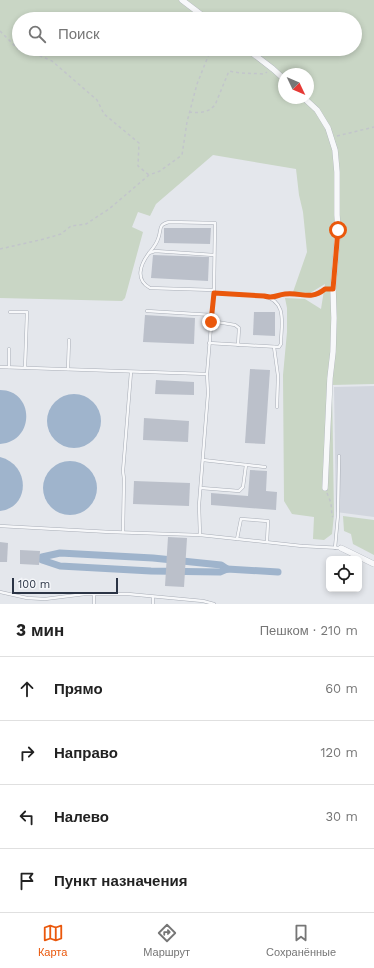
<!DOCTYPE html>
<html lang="ru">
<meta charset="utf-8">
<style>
:root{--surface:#fff;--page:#f2f2f2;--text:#222;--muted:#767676;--line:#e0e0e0;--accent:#ea580c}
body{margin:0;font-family:"Work Sans",sans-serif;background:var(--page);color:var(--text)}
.controls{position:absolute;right:12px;bottom:12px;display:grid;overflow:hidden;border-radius:6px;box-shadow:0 2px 6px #0003}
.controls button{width:36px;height:36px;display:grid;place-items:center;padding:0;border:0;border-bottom:1px solid var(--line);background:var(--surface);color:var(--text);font:20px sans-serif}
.compass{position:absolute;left:278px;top:68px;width:36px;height:36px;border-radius:50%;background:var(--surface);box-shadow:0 2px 6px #0003;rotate:134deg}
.scale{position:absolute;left:12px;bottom:10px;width:106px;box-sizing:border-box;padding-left:4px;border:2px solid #2b3445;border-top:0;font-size:11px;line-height:14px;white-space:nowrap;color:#2b3445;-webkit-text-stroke:3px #f4f6f9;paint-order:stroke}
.stop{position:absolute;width:12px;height:12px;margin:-9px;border:3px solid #ea580c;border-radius:50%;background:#fff}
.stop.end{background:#ea580c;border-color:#fff;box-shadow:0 1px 4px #0008}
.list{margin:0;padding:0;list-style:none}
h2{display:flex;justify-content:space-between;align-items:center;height:52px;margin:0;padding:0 16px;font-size:17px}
h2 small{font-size:13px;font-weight:400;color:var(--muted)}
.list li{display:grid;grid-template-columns:26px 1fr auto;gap:12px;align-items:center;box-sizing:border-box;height:64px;padding:0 16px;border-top:1px solid var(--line)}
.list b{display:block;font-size:15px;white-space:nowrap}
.list em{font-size:13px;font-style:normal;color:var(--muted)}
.icon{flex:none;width:22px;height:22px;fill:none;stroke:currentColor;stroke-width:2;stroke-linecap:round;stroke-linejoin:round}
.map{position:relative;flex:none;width:374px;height:604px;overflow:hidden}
.search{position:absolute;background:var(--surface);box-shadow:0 2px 6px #0003;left:12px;right:12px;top:12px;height:44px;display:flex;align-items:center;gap:10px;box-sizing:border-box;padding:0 14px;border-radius:22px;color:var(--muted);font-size:15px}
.sheet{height:308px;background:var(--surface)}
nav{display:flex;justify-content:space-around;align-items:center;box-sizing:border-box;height:56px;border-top:1px solid var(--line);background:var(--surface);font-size:11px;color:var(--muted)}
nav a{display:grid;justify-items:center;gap:2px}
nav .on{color:var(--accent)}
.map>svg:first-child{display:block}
.built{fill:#d2d6de}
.green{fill:#c9d6c5;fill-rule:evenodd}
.water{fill:#9fb4cc}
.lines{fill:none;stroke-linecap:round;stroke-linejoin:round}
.canal{stroke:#9fb4cc;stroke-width:7}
.building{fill:#bbc0ca}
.service-casing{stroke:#a9aeb7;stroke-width:3.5}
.minor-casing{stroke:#a9aeb7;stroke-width:6}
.path{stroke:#c2c5cb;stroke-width:1.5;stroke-dasharray:3 3;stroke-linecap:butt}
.service{stroke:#f7f8fa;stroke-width:2.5}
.minor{stroke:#f7f8fa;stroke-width:5.5}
.route{stroke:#ea580c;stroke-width:5}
</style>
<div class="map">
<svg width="374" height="604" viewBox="0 0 374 604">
<rect width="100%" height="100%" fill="#e4e7ec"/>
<path class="built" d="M374 386V517L336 512 334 387Z"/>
<g class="green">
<path d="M0 0H374V384L332 385 334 515 332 534 324 540 313 539 314 517 292 514 284 501 283 375 287 332V308L285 298 305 299 321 309 325 284 310 293 293 292 307 252 303 212 299 195 296 169 213 155 156 204 150 216 138 212 132 227 143 232 125 298 122 301 0 298ZM19 19H355V49H19ZM284 74H308V98H284Z"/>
<path d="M343 516 374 520V555L353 544 351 534 344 531Z"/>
</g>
<g class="water">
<path d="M0 390C34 390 36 441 0 444Z"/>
<circle cx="74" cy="421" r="27"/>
<path d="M0 457C31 465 30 508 0 511Z"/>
<circle cx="70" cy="488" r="27"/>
</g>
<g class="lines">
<g class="canal">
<path d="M42 557 60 553 153 558 221 565 227 569"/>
<path d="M42 560 60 566 151 571 220 572 227 569 278 572"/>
</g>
</g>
<g class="building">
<path d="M164 228H211L210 244 164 243Z"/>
<path d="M153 255 209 257 208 281 151 278Z"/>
<path d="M254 312H275V336L253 335Z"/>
<path d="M145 315 195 318 194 344 143 342Z"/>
<path d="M250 369 270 370 265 444 245 443Z"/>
<path d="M156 380 194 382V395L155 394Z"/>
<path d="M144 418 189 421 188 442 143 440Z"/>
<path d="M250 470 267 471 266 491 277 492 276 510 211 505V493L248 496Z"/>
<path d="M134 481 190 483 189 506 133 504Z"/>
<path d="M168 537 187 538 184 587 165 586Z"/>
<path d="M0 542 8 543 7 562H0Z"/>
<path d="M20 550 40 551 39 565 20 564Z"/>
</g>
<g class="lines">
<g class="service-casing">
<g id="service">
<path d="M149 253C153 248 156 245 158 239 162 230 157 225 169 222L215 223 214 290 207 374 208 393 199 505 200 535"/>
<path d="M214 290 150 288C135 280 140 265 149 253L155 251 214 255"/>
<path d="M272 298C276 297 280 295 285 294 301 291 310 302 325 289H332"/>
<path d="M147 311 212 315"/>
<path d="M10 312H27L25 368"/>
<path d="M211 321 235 325 239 328 238 345"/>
<path d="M209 343 279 347 281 344C281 324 288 302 264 296L214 293"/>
<path d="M274 347 278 376 277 407"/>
<path d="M0 367 207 374"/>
<path d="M9 367V349"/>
<path d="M68 369 69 340"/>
<path d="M203 460 265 467"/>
<path d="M201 488 239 491 243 487 246 465"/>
<path d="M0 526 110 532 200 535 302 546 341 548"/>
<path d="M123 532 124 479 123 471 131 372"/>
<path d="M237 539 241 519 268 521 267 542"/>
<path d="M335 548 338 515 339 456"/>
<path d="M0 592 27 598 45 599 85 594H128L203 601 214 604"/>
<path d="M94 604V594"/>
<path d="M153 604V597"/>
</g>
</g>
<g class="minor-casing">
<g id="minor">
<path d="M182 0 207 19"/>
<path d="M247 49 273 69 284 79"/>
<path d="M304 98 317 110 328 128 335 150 337 172V215L338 230 333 289 334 318 333 352 330 378 325 488"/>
<path d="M341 548 374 564"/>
</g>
</g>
<g class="path">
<path d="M0 31 18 49 29 51 52 61 97 100 104 114 139 143 138 166 149 175"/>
<path d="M189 112C199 113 208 113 215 105L229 71C241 74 252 73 264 74L267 72"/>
<path d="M337 136 374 127"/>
<path d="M0 249 44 239 61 234 71 226 86 224 109 209 149 175 160 171 182 155 187 122 197 84 211 49"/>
<path d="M327 493 331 503 332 516 333 517"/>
</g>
<use href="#service" class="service"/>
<use href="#minor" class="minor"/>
</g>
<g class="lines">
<path class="route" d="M211 322 214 293 264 296C274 299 276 295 285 294 302 292 310 301 325 289H333L338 230"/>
</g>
</svg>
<div class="controls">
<button><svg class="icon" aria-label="locate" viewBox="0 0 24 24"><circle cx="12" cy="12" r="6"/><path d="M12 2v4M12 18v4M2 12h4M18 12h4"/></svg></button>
</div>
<svg class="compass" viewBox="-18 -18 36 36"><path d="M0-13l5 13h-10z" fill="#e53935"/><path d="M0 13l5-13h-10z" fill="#767676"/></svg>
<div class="scale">100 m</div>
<div class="stop" style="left:338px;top:230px"></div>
<div class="stop end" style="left:211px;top:322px"></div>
<div class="search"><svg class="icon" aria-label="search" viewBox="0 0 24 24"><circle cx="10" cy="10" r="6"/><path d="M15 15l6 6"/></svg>Поиск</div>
</div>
<section class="sheet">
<h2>3 мин<small>Пешком · 210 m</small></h2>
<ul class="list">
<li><svg class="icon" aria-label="ahead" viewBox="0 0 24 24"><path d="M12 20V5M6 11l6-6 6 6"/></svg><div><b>Прямо</b></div><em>60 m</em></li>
<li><svg class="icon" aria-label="right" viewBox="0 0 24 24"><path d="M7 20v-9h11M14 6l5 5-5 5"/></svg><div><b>Направо</b></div><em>120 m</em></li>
<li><svg class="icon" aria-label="left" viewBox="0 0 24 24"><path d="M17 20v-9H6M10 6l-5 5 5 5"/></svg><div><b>Налево</b></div><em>30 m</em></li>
<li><svg class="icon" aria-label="arrive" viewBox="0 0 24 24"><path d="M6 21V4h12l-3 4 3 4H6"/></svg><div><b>Пункт назначения</b></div></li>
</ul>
</section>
<nav>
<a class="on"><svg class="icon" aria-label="map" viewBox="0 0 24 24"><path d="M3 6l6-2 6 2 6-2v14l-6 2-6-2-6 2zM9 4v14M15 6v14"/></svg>Карта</a>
<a><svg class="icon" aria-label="directions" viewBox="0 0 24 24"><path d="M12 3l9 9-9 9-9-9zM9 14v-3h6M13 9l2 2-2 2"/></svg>Маршрут</a>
<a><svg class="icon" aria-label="saved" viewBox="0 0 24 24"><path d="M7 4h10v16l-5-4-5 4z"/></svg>Сохранённые</a>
</nav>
